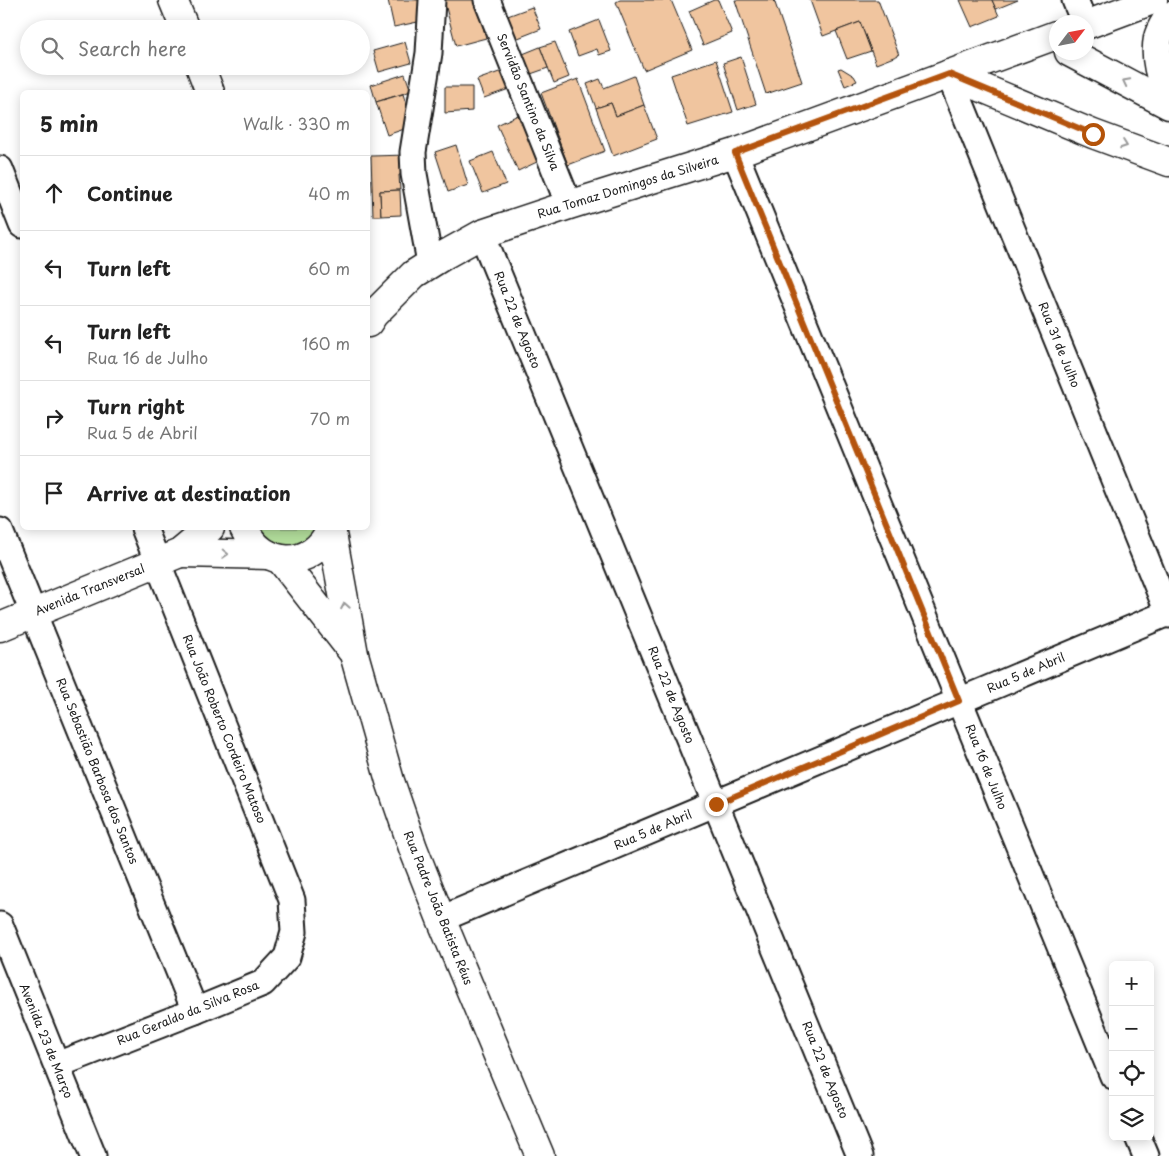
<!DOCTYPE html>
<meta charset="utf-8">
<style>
:root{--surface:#fff;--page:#f2f2f2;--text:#222;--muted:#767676;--line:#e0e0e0}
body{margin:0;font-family:"Playpen Sans",sans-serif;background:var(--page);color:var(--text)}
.controls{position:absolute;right:15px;bottom:15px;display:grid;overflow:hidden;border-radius:8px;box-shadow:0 2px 12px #0003}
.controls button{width:45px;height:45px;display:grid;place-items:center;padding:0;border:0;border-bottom:1px solid var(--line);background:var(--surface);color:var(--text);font:25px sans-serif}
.compass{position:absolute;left:1049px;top:15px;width:45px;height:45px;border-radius:50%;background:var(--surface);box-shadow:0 2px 12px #0003;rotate:58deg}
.stop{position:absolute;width:15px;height:15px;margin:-11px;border:4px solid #b45309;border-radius:50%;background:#fff}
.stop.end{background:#b45309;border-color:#fff;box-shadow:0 1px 5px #0008}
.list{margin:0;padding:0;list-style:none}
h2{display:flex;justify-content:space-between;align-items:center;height:65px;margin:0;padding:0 20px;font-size:21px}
h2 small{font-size:16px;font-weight:400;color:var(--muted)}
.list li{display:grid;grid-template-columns:32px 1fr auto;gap:15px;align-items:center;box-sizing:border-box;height:75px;padding:0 20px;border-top:1px solid var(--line)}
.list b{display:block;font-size:19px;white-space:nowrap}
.list p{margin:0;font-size:16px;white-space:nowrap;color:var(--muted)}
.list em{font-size:16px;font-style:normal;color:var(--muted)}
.icon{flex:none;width:28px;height:28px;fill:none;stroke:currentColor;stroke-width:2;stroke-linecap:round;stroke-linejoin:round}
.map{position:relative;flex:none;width:1169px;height:1156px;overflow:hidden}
.search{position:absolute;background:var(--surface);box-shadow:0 2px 12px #0003;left:20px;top:20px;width:350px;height:55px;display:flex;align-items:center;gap:12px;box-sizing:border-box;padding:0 18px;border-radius:28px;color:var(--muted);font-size:19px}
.panel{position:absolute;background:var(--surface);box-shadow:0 2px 12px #0003;left:20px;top:90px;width:350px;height:440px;border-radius:8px}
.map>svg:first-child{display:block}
.green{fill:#b2dd9b;stroke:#677c5c}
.building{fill:#f0c59f;stroke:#1c1c1c}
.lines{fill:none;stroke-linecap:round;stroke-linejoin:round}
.minor-casing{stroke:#1c1c1c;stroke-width:29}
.major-casing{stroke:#1c1c1c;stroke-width:31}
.minor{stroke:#fff;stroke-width:25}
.major{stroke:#fff;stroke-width:28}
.oneway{stroke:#999}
.route{stroke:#b45309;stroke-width:6}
.labels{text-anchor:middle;stroke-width:4.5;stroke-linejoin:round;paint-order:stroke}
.street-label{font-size:12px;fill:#1c1c1c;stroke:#fff}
</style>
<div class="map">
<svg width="1169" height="1156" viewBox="0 0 1169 1156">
<rect width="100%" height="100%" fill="#fff"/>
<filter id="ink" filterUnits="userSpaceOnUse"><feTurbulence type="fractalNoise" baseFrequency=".02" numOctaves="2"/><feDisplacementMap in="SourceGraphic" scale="10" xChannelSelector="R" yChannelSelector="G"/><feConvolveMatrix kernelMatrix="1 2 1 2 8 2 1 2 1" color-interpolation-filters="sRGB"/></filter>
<g filter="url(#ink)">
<path class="green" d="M256 528H319L300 546 273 545Z"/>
<g class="building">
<path d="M388 0H423L427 20 394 27Z"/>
<path d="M444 0H476L486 38 456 46Z"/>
<path d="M620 0H671L692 50 644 70 616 2Z"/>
<path d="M714 0H718L732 33 703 45 689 11Z"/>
<path d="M735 0H774L802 82 766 94Z"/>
<path d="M810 0H878L899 55 876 64 860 22 823 36Z"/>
<path d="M960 0H992L999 16 972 27Z"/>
<path d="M992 0H1018L996 9Z"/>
<path d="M532 7 541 29 513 40 505 17Z"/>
<path d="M599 20 611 51 599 55 597 49 578 56 569 32Z"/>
<path d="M860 22 871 51 847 59 836 31Z"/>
<path d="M405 42 411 63 379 72 373 51Z"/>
<path d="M555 42 569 77 554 83 540 47Z"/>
<path d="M540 47 548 68 525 76 518 56Z"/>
<path d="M741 57 756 104 738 110 723 63Z"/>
<path d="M716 60 733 112 688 126 671 75Z"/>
<path d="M841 68 854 76 857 81 845 86 838 69Z"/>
<path d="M502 71 509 89 484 98 477 80Z"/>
<path d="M405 74 411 91 376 102 371 85Z"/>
<path d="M634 76 644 105 616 116 611 103 596 108 587 84 600 79 604 88Z"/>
<path d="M578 79 605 151 568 165 541 93Z"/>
<path d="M445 87H472V111L445 113Z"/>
<path d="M403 94 413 126 387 135 376 102Z"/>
<path d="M611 103 616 116 644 105 657 139 613 156 596 108Z"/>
<path d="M518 115 539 161 518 171 497 125Z"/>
<path d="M456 145 468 185 448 192 435 152Z"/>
<path d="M493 152 506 184 483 193 470 161Z"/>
<path d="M408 155 409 174 399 175 400 190 380 191 381 216H373L371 156Z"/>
<path d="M400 190 401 215 381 216 380 191Z"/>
</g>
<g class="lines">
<g class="minor-casing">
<g id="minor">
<path d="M487 0 569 205"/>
<path d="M1075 0 1084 22"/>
<path d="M949 74 1169 615"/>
<path d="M735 153 1113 1076"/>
<path d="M0 169 22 225"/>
<path d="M482 234 860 1156"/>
<path d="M430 263 414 174 413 152 429 53 432 0"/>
<path d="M0 531 195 1011"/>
<path d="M441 919 1168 613"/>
<path d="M0 925 93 1156"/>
<path d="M57 1065 195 1011 263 983 287 957 294 932 292 900 144 528"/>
<path d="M1138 1137 1146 1156"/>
</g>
</g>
<g class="major-casing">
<g id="major">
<path d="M173 0 185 29"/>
<path d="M1169 16C1165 23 1159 31 1158 38 1154 59 1160 78 1169 97"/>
<path d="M1086 25 1153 0"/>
<path d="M1069 52 1169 105"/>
<path d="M200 66 210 92"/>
<path d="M949 74 1093 134 1169 162"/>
<path d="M368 323 374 314 414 274 446 254 482 234 569 205 735 153 1056 35"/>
<path d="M244 528C263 570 313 570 331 528"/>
<path d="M331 528 354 654 390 781 413 848 441 919 540 1156"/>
<path d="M180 553 269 555"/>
<path d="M280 559 351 650"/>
<path d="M0 627 180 553 210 528"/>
</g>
</g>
<use href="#minor" class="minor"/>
<use href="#major" class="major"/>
</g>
<defs><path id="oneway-chevron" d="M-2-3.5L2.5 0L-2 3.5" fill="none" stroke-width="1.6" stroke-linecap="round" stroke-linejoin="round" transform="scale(1.25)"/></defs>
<g class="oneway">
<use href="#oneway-chevron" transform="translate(1126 82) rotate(-153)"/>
<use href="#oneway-chevron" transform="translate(1124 145) rotate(20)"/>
<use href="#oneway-chevron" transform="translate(225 554) rotate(2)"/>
<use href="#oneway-chevron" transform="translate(345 606) rotate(-100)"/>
</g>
</g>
<g class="lines" filter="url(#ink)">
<path class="route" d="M716 804 959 701 735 153 949 74 1093 134"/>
</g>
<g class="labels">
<g class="street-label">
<text transform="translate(528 102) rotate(68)" y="4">Servidão Santino da Silva</text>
<text transform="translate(628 187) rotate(-17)" y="4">Rua Tomaz Domingos da Silveira</text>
<text transform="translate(517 320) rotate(68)" y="4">Rua 22 de Agosto</text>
<text transform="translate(1059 345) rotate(68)" y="4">Rua 31 de Julho</text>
<text transform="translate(90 590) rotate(-22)" y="4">Avenida Transversal</text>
<text transform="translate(1026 673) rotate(-23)" y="4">Rua 5 de Abril</text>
<text transform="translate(671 695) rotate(68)" y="4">Rua 22 de Agosto</text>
<text transform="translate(224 729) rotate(68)" y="4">Rua João Roberto Cordeiro Matoso</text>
<text transform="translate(986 767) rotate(68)" y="4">Rua 16 de Julho</text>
<text transform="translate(97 771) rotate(68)" y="4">Rua Sebastião Barbosa dos Santos</text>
<text transform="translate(653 830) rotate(-23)" y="4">Rua 5 de Abril</text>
<text transform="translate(438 908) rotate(68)" y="4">Rua Padre João Batista Réus</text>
<text transform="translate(188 1013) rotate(-22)" y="4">Rua Geraldo da Silva Rosa</text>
<text transform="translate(46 1041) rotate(68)" y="4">Avenida 23 de Março</text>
<text transform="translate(825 1070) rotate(68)" y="4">Rua 22 de Agosto</text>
</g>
</g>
</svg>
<div class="controls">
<button>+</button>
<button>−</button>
<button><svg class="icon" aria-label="locate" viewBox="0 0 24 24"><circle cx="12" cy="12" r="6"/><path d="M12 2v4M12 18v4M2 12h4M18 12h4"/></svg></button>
<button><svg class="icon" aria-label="layers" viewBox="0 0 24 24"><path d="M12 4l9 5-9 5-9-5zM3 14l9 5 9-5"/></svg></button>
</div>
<svg class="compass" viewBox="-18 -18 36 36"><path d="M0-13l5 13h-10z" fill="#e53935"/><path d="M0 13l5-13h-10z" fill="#767676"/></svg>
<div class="stop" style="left:1093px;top:134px"></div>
<div class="stop end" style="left:716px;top:804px"></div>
<div class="search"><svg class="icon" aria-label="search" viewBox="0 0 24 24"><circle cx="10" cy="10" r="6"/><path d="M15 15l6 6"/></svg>Search here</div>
<section class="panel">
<h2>5 min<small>Walk · 330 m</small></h2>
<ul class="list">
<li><svg class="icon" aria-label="ahead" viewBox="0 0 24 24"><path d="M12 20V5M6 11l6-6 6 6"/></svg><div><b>Continue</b></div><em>40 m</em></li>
<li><svg class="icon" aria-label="left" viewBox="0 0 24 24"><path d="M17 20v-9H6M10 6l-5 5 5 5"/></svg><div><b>Turn left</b></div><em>60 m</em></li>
<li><svg class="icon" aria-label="left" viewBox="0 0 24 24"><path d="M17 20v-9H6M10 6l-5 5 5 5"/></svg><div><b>Turn left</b><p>Rua 16 de Julho</p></div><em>160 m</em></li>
<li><svg class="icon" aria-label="right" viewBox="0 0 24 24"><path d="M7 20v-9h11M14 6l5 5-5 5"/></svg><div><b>Turn right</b><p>Rua 5 de Abril</p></div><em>70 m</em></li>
<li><svg class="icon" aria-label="arrive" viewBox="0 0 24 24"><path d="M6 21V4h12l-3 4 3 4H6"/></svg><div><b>Arrive at destination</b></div></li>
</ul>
</section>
</div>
